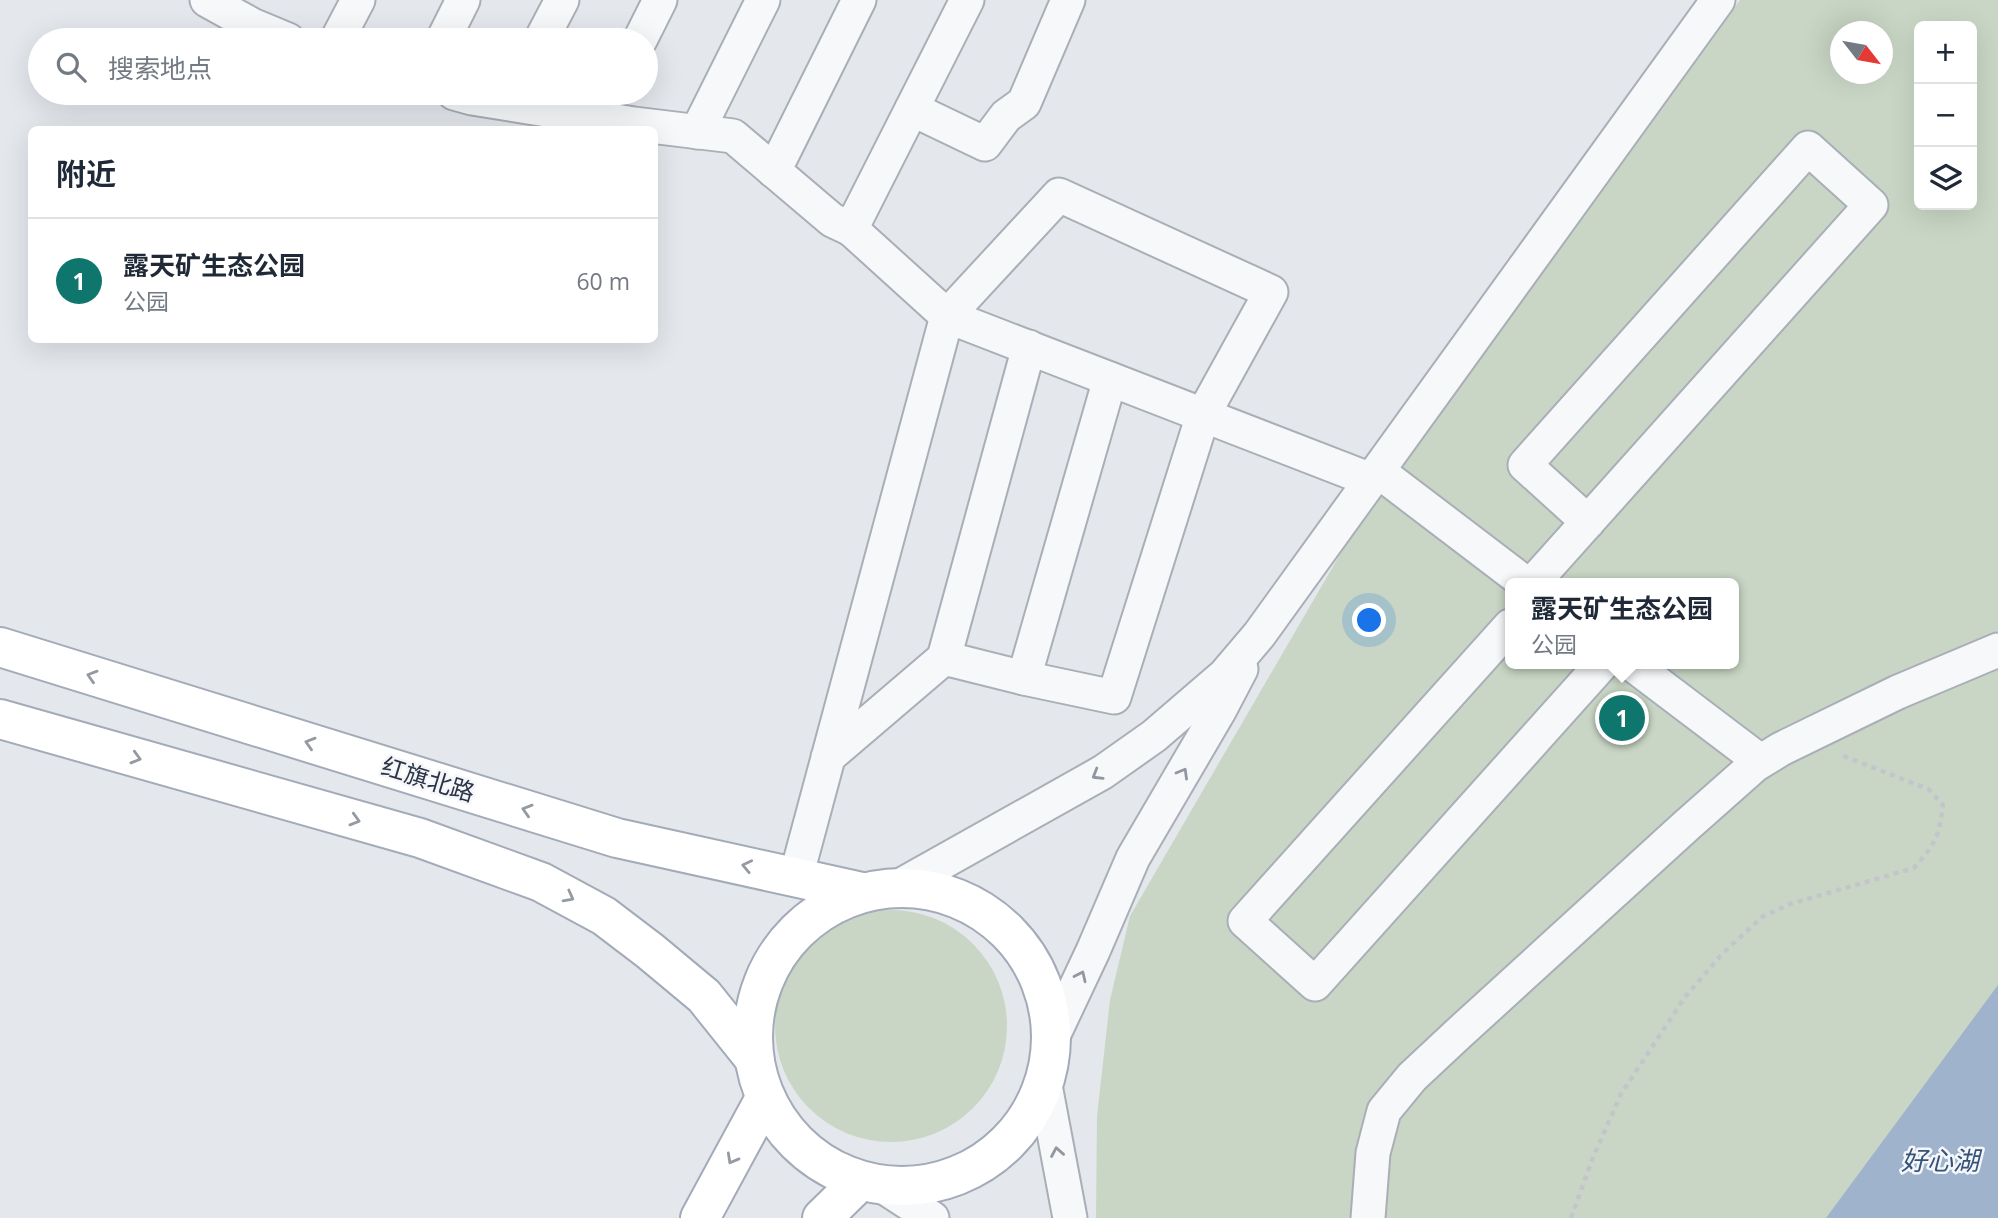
<!DOCTYPE html>
<html lang="zh">
<meta charset="utf-8">
<style>
:root{--surface:#fff;--page:#f2f2f3;--text:#1f2937;--muted:#747a83;--line:#e0e1e3;--accent:#0f766e}
body{margin:0;font-family:"Open Sans","Noto Sans SC",sans-serif;background:var(--page);color:var(--text)}
.controls{position:absolute;right:21px;top:21px;display:grid;overflow:hidden;border-radius:10px;box-shadow:0 7px 28px #0002}
.controls button{width:63px;height:63px;display:grid;place-items:center;padding:0;border:0;border-bottom:2px solid var(--line);background:var(--surface);color:var(--text);font:35px sans-serif}
.compass{position:absolute;left:1830px;top:21px;width:63px;height:63px;border-radius:50%;background:var(--surface);box-shadow:0 7px 28px #0002;rotate:121deg}
.you{position:absolute;left:1370px;top:621px;width:24px;height:24px;margin:-18px;border:5px solid #fff;border-radius:50%;background:#1a73e8;box-shadow:0 0 0 10px #1a73e833}
.badge{display:grid;place-items:center;width:46px;height:46px;border-radius:50%;background:var(--accent);color:#fff;font-size:23px;font-weight:700}
.pin{position:absolute;translate:-50% -50%;border:4px solid #fff;box-shadow:0 2px 7px #0006}
.popup{position:absolute;left:1505px;top:578px;width:234px;height:91px;box-sizing:border-box;display:grid;place-content:center;border-radius:10px;background:var(--surface);filter:drop-shadow(0 2px 5px #0005);font-size:23px;white-space:nowrap;color:var(--muted)}
.popup b{font-size:26px;color:var(--text)}
.popup::after{content:'';position:absolute;left:50%;top:100%;margin-left:-14px;border:14px solid transparent;border-top-color:var(--surface)}
.list{margin:0;padding:0;list-style:none}
h2{display:flex;justify-content:space-between;align-items:center;height:91px;margin:0;padding:0 28px;font-size:30px}
h2 small{font-size:23px;font-weight:400;color:var(--muted)}
.list li{display:grid;grid-template-columns:46px 1fr auto;gap:21px;align-items:center;box-sizing:border-box;height:126px;padding:0 28px;border-top:2px solid var(--line)}
.list b{display:block;font-size:26px;white-space:nowrap}
.list p{margin:0;font-size:23px;white-space:nowrap;color:var(--muted)}
.list em{font-size:23px;font-style:normal;color:var(--muted)}
.icon{flex:none;width:38px;height:38px;fill:none;stroke:currentColor;stroke-width:2;stroke-linecap:round;stroke-linejoin:round}
.map{position:relative;flex:none;width:1998px;height:1218px;overflow:hidden}
.search{position:absolute;background:var(--surface);box-shadow:0 7px 28px #0002;left:28px;top:28px;width:630px;height:77px;display:flex;align-items:center;gap:18px;box-sizing:border-box;padding:0 24px;border-radius:38px;color:var(--muted);font-size:26px}
.panel{position:absolute;background:var(--surface);box-shadow:0 7px 28px #0002;left:28px;top:126px;width:630px;height:217px;border-radius:10px}
.map>svg:first-child{display:block}
.green{fill:#c9d6c5;fill-rule:evenodd}
.water{fill:#9fb4cc}
.lines{fill:none;stroke-linecap:round;stroke-linejoin:round}
.minor-casing{stroke:#a9aeb7;stroke-width:37}
.major-casing{stroke:#a3abb8;stroke-width:42}
.path{stroke:#c2c5cb;stroke-width:4.5;stroke-dasharray:5 5;stroke-linecap:butt}
.minor{stroke:#f7f8fa;stroke-width:33}
.major{stroke:#fff;stroke-width:38}
.oneway{stroke:#959aa2}
.oneway2{stroke:#9196a0}
.labels{text-anchor:middle;stroke-width:5;stroke-linejoin:round;paint-order:stroke}
.street-label{font-size:24px;fill:#2b3445;stroke:#f4f6f9}
.water-label{font-size:26px;font-style:italic;fill:#34527a;stroke:#f4f6f9}
</style>
<div class="map">
<svg width="1998" height="1218" viewBox="0 0 1998 1218">
<rect width="100%" height="100%" fill="#e4e7ec"/>
<g class="green">
<path d="M1740 0H1998V1218H1096L1097 1116 1110 1000 1130 916 1360 520ZM1919 26H1972V205H1919ZM1840 32H1882V74H1840ZM1510 583H1734V664H1510Z"/>
<circle cx="891" cy="1026" r="116"/>
</g>
<path class="water" d="M1998 985V1218H1826Z"/>
<g class="lines">
<g class="minor-casing">
<g id="minor">
<path d="M207 0 252 25 288 40"/>
<path d="M337 40 358 0"/>
<path d="M443 40 463 0"/>
<path d="M541 40 562 0"/>
<path d="M640 40 660 0"/>
<path d="M454 93 472 98 634 124 733 136 832 220 851 229 967 0"/>
<path d="M912 109 985 144 1006 116 1024 103 1068 0"/>
<path d="M697 132 763 0"/>
<path d="M774 171 859 0"/>
<path d="M851 229 947 316 1371 480"/>
<path d="M1378 471 1525 583"/>
<path d="M1533 583 1871 205 1808 148 1525 465 1588 522"/>
<path d="M1510 626 1245 921 1315 984 1602 664"/>
<path d="M944 658 1029 347"/>
<path d="M1632 664 1760 761"/>
<path d="M1024 678 1110 379"/>
<path d="M796 877 947 316 1059 195 1271 292 1203 415 1114 697 1024 678 944 658 828 757"/>
<path d="M900 886 1103 772 1154 736 1225 675 1259 635 1718 0"/>
<path d="M1052 1038 1093 951 1133 858 1219 711 1241 669"/>
<path d="M1045 1085 1070 1218"/>
<path d="M884 1187 932 1218"/>
<path d="M1368 1218 1373 1153 1384 1111 1412 1077 1458 1034 1686 826 1755 765 1781 749 1898 692 1998 650"/>
</g>
</g>
<g class="major-casing">
<g id="major">
<path d="M0 647 617 838 862 892"/>
<path d="M0 719 420 838 541 882 604 916 650 951 704 996 752 1056"/>
<circle cx="902" cy="1037" r="149"/>
<path d="M700 1218 764 1100"/>
<path d="M822 1218 859 1182"/>
</g>
</g>
<path class="path" d="M1571 1218 1592 1160 1621 1094 1685 997 1723 953 1762 917 1790 904 1914 868C1936 843 1939 837 1943 805L1928 789 1841 755"/>
<use href="#minor" class="minor"/>
<use href="#major" class="major"/>
</g>
<defs><path id="oneway-chevron" d="M-2-3.5L2.5 0L-2 3.5" fill="none" stroke-width="1.6" stroke-linecap="round" stroke-linejoin="round" transform="scale(1.75)"/></defs>
<g class="oneway">
<use href="#oneway-chevron" transform="translate(92 676) rotate(-163)"/>
<use href="#oneway-chevron" transform="translate(310 743) rotate(-163)"/>
<use href="#oneway-chevron" transform="translate(136 758) rotate(16)"/>
<use href="#oneway-chevron" transform="translate(527 810) rotate(-163)"/>
<use href="#oneway-chevron" transform="translate(355 820) rotate(16)"/>
<use href="#oneway-chevron" transform="translate(747 866) rotate(-168)"/>
<use href="#oneway-chevron" transform="translate(569 897) rotate(28)"/>
<use href="#oneway-chevron" transform="translate(732 1159) rotate(119)"/>
</g>
<g class="oneway2">
<use href="#oneway-chevron" transform="translate(1183 773) rotate(-60)"/>
<use href="#oneway-chevron" transform="translate(1097 775) rotate(149)"/>
<use href="#oneway-chevron" transform="translate(1081 976) rotate(-65)"/>
<use href="#oneway-chevron" transform="translate(1057 1152) rotate(-100)"/>
</g>
<g class="labels">
<g class="street-label">
<text transform="translate(428 780) rotate(17)" y="8">红旗北路</text>
</g>
<g class="water-label">
<text x="1940" y="1170">好心湖</text>
</g>
</g>
</svg>
<div class="controls">
<button>+</button>
<button>−</button>
<button><svg class="icon" aria-label="layers" viewBox="0 0 24 24"><path d="M12 4l9 5-9 5-9-5zM3 14l9 5 9-5"/></svg></button>
</div>
<svg class="compass" viewBox="-18 -18 36 36"><path d="M0-13l5 13h-10z" fill="#e53935"/><path d="M0 13l5-13h-10z" fill="#747a83"/></svg>
<div class="you"></div>
<div class="pin badge" style="left:1622px;top:718px">1</div>
<div class="popup"><b>露天矿生态公园</b>公园</div>
<div class="search"><svg class="icon" aria-label="search" viewBox="0 0 24 24"><circle cx="10" cy="10" r="6"/><path d="M15 15l6 6"/></svg>搜索地点</div>
<section class="panel">
<h2>附近<small></small></h2>
<ul class="list">
<li><span class="badge">1</span><div><b>露天矿生态公园</b><p>公园</p></div><em>60 m</em></li>
</ul>
</section>
</div>
